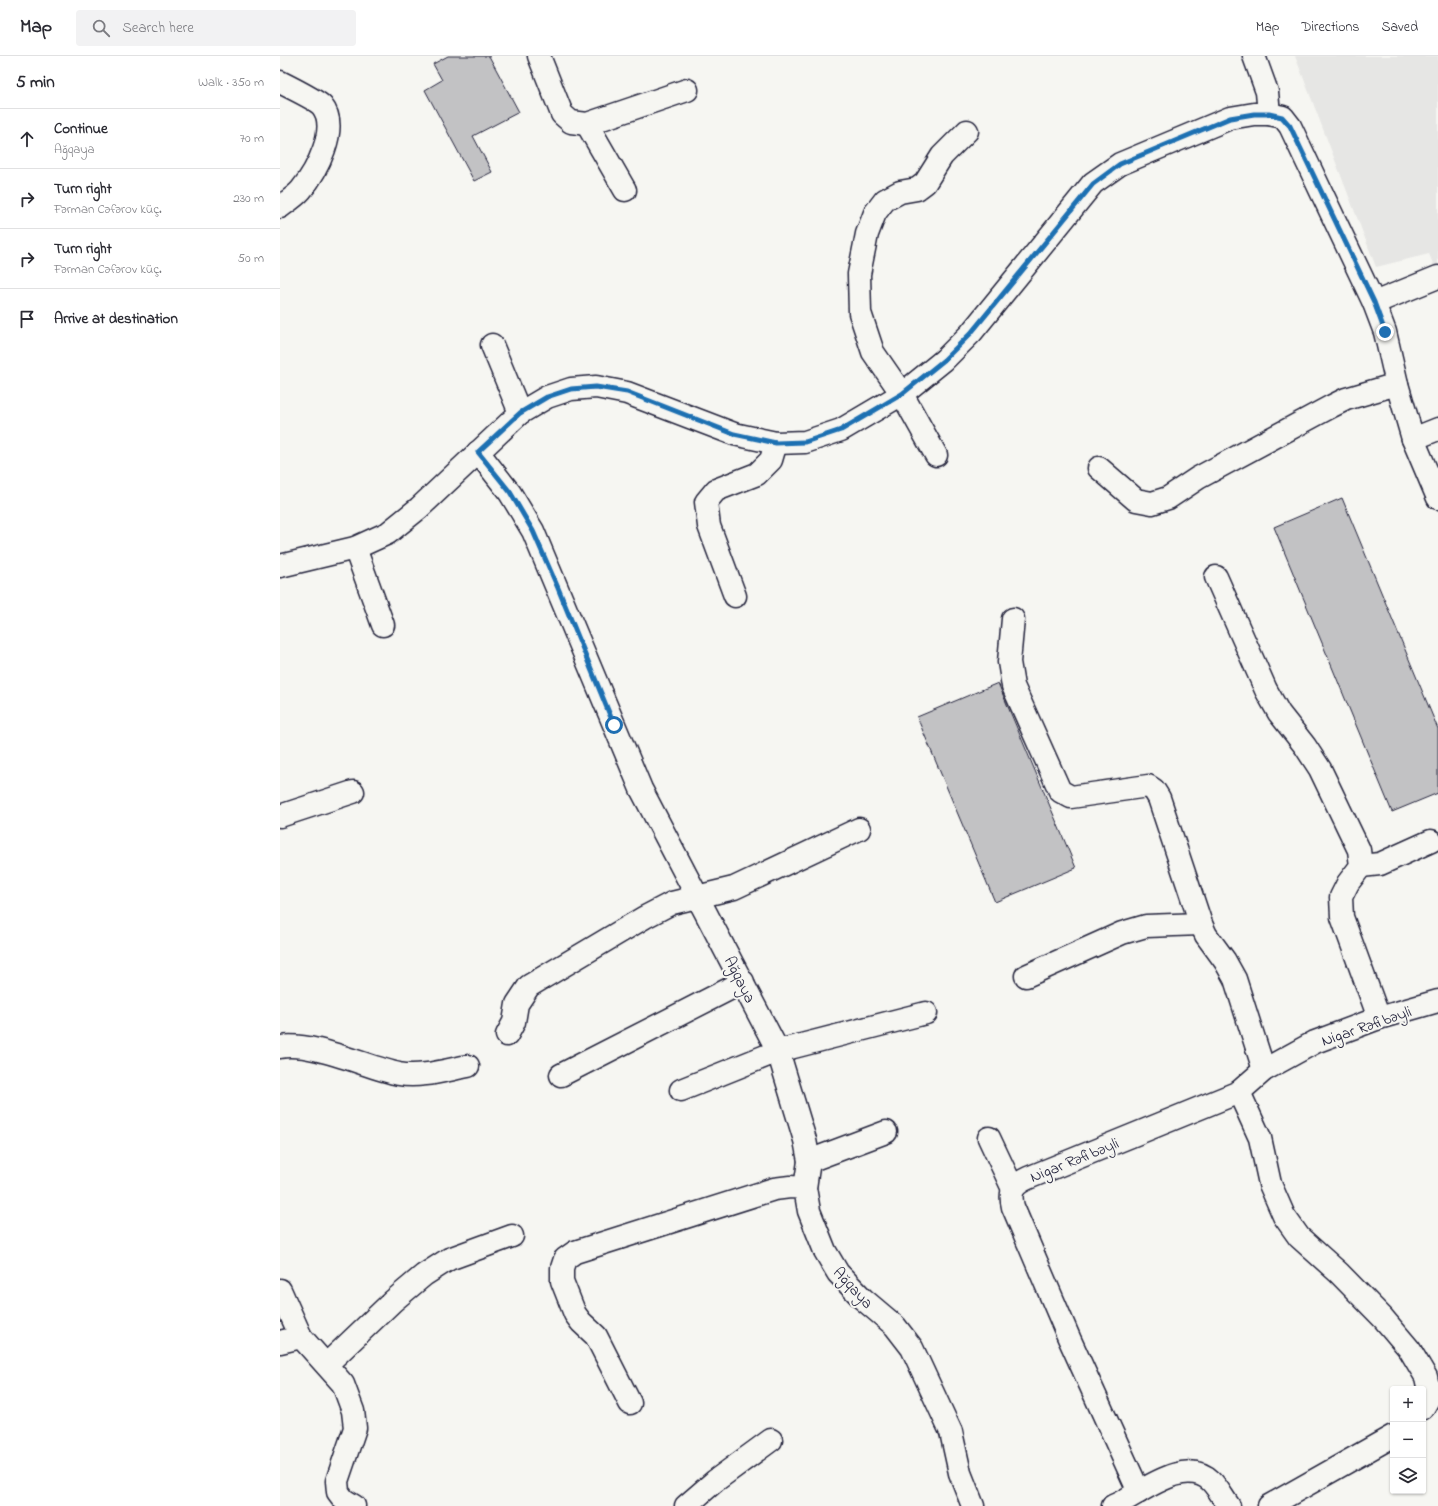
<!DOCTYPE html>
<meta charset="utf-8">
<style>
:root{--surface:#fff;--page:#f2f2f3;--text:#2b2b33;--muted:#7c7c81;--line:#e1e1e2}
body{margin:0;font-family:"Indie Flower",sans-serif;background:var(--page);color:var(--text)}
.controls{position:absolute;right:12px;bottom:12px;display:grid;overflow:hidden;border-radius:4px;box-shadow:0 1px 3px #0004}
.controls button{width:36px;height:36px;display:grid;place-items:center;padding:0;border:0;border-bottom:1px solid var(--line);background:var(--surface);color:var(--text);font:20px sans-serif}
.stop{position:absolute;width:12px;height:12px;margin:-9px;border:3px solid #1f6fb2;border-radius:50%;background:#fff}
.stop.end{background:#1f6fb2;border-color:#fff;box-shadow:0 1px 4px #0008}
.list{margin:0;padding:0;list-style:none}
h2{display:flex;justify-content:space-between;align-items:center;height:52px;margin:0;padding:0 16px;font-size:17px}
h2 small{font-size:13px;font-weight:400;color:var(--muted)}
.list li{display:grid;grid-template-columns:26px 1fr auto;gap:12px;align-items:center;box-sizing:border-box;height:60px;padding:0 16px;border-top:1px solid var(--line)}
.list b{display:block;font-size:15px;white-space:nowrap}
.list p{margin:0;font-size:13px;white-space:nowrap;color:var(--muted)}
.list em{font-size:13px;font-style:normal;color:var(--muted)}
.icon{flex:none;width:22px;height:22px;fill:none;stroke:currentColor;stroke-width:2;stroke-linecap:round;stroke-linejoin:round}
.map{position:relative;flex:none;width:1158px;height:1450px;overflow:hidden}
header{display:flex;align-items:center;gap:24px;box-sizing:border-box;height:56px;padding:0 20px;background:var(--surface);border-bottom:1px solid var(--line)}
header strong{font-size:19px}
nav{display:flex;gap:22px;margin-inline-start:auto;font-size:14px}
.search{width:280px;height:36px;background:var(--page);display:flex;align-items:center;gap:10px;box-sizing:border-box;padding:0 14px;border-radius:4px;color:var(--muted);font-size:15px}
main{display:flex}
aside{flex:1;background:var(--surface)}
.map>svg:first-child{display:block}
.built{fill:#e6e6e4}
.building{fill:#c2c2c4;stroke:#22223b}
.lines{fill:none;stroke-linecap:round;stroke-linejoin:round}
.minor-casing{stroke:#22223b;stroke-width:25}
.minor{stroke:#f6f6f2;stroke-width:22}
.route{stroke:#1f6fb2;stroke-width:5}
.labels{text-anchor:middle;stroke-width:4;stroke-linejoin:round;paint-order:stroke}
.street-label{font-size:16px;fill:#22223b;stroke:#f6f6f2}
</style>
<header>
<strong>Map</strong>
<div class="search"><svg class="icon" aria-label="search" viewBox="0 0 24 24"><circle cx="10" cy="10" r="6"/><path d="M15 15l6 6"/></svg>Search here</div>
<nav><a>Map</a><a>Directions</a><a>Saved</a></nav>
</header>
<main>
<aside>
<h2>5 min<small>Walk · 350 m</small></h2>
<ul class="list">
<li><svg class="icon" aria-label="ahead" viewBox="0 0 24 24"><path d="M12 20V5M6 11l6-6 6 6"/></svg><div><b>Continue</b><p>Ağqaya</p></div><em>70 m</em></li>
<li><svg class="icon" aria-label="right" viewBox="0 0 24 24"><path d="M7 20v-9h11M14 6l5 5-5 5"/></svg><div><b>Turn right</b><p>Fərman Cəfərov küç.</p></div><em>230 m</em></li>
<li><svg class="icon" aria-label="right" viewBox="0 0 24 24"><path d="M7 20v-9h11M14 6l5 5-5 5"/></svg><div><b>Turn right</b><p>Fərman Cəfərov küç.</p></div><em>50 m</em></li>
<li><svg class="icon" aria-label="arrive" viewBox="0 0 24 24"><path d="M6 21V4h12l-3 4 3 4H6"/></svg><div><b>Arrive at destination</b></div></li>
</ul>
</aside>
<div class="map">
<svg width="1158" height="1450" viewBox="0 0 1158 1450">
<rect width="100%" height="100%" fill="#f6f6f2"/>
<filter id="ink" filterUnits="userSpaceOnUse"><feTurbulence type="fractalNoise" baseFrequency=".025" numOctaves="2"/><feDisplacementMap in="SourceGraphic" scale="8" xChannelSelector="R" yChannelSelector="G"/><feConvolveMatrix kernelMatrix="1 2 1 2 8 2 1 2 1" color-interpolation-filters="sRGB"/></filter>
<g filter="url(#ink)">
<path class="built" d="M1015 0H1158V220L1149 198 1096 211Z"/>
<g class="building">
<path d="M168 0H209L239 56 193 80 212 116 194 125 145 34 162 24 153 8Z"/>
<path d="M1062 442 1158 673V737L1112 756 994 471Z"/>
<path d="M718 627 796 812 715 846 637 661Z"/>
</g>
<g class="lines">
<g class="minor-casing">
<g id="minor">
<path d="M259 0 282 58 291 66 307 68 407 34"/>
<path d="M974 0 987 36 989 58"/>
<path d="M0 26C8 30 38 45 42 50 60 72 36 116 21 134 16 140 7 146 0 151"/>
<path d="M307 68 345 134"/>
<path d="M1094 247 1158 221"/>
<path d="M212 289 240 357"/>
<path d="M1133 383 1158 373"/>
<path d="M198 396 230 437 253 475 361 733 498 995 525 1084 529 1105 525 1132 529 1155 545 1195 558 1217 583 1243 615 1270 632 1292 671 1376 680 1417 693 1450"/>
<path d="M656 399 622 338 593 296 580 257 579 218 587 178 595 157 605 144 620 136 637 133 645 127 662 100 687 75"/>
<path d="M819 412 856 444 872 447 888 442 918 422 1052 350 1066 343 1117 328"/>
<path d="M75 492 103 569"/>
<path d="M0 510 75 492 108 477 139 452 240 357 267 341 291 333 316 331 347 337 454 378 496 387 525 386 561 374 622 338 664 304 691 277 813 127 840 108 950 62 974 58H989L1003 61 1010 70 1094 247 1105 276 1117 328 1133 383 1158 442"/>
<path d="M936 521 986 634 999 657 1025 690 1040 713 1079 794 1081 810 1068 827 1061 841 1062 861 1099 962"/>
<path d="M455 540 429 470 426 446 436 434 477 418 491 404 496 387"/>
<path d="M733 563 729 606 733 630 780 735 791 741 868 730 874 734 879 742 921 868 926 879 945 905 955 923 984 1014"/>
<path d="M0 760 73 736"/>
<path d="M1081 810 1100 808 1151 785"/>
<path d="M746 920 842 877 866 870 921 868"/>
<path d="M227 979 234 966 237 948 249 930 365 861 392 847 454 832 579 773"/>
<path d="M0 991C32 985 86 1011 119 1018 141 1022 166 1014 188 1010"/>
<path d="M281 1019 463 926"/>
<path d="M401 1034 498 995 646 957"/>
<path d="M959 1036 980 1082 990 1128 1004 1160 1019 1181 1059 1217 1103 1262 1130 1294 1146 1321 1150 1340 1143 1352"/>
<path d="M709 1082 733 1133"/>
<path d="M529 1105 606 1076"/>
<path d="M0 1234 21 1281 63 1328 73 1355 75 1372 57 1425 58 1436 64 1444 74 1450"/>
<path d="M0 1286 21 1281"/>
<path d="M47 1308 113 1245 144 1219 169 1203 232 1180"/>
<path d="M350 1347 316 1280 301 1266 295 1258 282 1225V1212L285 1203 295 1196 494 1133 510 1131 525 1132"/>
<path d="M859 1436 789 1282 733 1151C729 1135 733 1129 748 1122L959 1036 984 1014 1035 986 1099 962 1158 945"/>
<path d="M406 1450 435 1425 491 1384"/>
<path d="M833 1450C859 1439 904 1399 931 1425 938 1432 943 1442 949 1450"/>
<path d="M989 1450 1113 1380"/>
</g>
</g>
<use href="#minor" class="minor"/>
</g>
</g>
<g class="lines" filter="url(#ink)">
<path class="route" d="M334 669 278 532 253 475 230 436 198 396 240 357 267 341 291 333 316 331 347 336 454 378 496 387 525 386 561 374 622 338 664 304 691 277 813 128 840 108 950 62 974 58H989L1002 61 1010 70 1094 246 1105 276"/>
</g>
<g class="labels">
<g class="street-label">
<text transform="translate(461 923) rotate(63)" y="6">Ağqaya</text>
<text transform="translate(1086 969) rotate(-19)" y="6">Nigar Rəfibəyli</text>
<text transform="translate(794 1103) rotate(-22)" y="6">Nigar Rəfibəyli</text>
<text transform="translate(574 1231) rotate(47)" y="6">Ağqaya</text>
</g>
</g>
</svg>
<div class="controls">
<button>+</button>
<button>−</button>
<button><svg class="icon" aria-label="layers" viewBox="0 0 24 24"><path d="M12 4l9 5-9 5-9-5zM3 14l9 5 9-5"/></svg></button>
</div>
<div class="stop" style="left:334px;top:669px"></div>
<div class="stop end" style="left:1105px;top:276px"></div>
</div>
</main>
